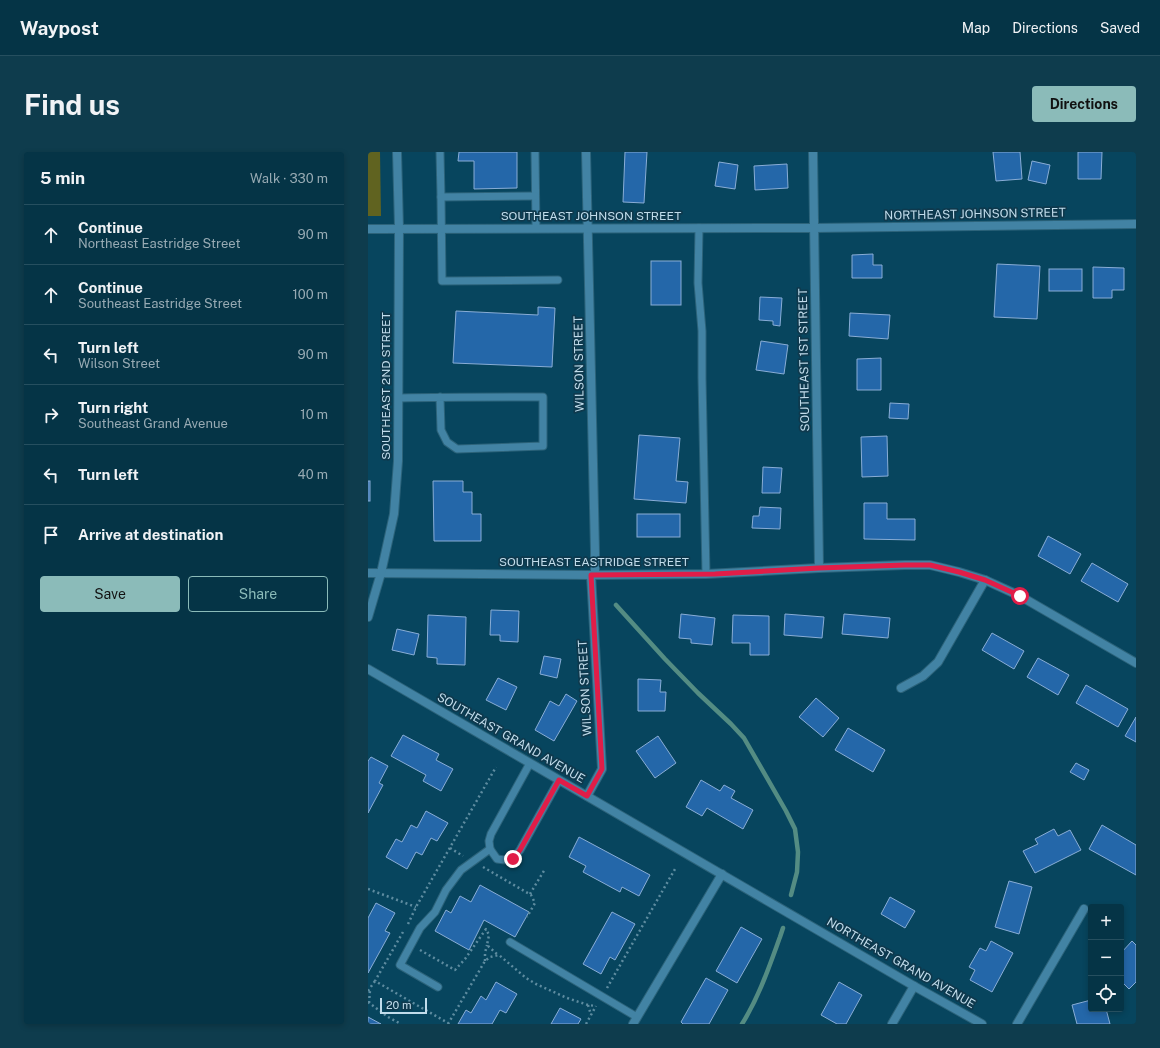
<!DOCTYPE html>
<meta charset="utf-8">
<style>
:root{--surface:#053446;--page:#0e3c4d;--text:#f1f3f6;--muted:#97aab3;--line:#264f5f;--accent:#8bbbb9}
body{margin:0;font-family:"Public Sans",sans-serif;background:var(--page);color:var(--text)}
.controls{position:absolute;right:12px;bottom:12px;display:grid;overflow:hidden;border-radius:4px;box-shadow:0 2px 6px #0003}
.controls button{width:36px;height:36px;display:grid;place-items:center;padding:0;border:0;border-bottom:1px solid var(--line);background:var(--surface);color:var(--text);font:20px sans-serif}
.scale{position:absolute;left:12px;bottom:10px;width:47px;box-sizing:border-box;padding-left:4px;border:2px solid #c1dceb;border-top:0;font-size:11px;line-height:14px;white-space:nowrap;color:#c1dceb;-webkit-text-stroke:3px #0f394d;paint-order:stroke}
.stop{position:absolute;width:12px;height:12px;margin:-9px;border:3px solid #e11d48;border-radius:50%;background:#fff}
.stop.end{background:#e11d48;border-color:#fff;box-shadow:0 1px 4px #0008}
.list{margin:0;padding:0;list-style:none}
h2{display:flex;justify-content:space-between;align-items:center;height:52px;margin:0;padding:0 16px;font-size:17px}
h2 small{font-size:13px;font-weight:400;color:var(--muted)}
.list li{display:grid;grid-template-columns:26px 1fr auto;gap:12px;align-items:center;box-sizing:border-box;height:60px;padding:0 16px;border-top:1px solid var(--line)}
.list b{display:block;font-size:15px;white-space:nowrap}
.list p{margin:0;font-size:13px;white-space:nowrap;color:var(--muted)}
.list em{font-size:13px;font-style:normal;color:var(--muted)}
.actions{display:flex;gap:8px;padding:12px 16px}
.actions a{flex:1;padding:9px 0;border:1px solid var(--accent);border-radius:4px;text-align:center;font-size:14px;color:var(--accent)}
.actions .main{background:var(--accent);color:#111}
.icon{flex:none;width:22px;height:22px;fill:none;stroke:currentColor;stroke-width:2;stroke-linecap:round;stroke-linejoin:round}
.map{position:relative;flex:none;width:768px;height:872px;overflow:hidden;border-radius:4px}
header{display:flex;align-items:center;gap:24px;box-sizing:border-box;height:56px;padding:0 20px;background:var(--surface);border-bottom:1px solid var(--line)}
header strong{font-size:19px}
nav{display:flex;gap:22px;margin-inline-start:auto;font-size:14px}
.intro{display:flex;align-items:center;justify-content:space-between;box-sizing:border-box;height:96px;padding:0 24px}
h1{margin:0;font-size:28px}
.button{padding:10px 18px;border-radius:4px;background:var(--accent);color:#111;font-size:14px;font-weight:700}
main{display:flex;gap:24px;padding:0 24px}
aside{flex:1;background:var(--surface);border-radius:4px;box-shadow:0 2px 6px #0003}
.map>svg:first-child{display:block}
.green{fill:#606320}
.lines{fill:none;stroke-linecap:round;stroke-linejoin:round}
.stream{stroke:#548c83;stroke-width:4.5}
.building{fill:#2467a9;stroke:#89add6}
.service-casing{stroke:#2c637a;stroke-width:9}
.minor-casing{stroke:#2c637a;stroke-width:10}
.tertiary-casing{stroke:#2c637a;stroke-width:10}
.path{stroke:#5e8ca0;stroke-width:2.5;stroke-dasharray:2 3;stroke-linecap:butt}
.service{stroke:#4283a4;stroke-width:7}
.minor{stroke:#4283a4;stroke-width:8}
.tertiary{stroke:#4283a4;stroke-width:8}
.route{stroke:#e11d48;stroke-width:5}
.labels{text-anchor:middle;stroke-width:3.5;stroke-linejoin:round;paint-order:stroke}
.street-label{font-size:12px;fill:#c1dceb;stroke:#0f394d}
</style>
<header>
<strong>Waypost</strong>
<nav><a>Map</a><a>Directions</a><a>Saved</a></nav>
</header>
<div class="intro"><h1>Find us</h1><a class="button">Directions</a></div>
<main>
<aside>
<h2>5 min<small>Walk · 330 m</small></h2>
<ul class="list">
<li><svg class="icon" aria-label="ahead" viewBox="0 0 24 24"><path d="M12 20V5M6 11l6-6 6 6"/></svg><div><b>Continue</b><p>Northeast Eastridge Street</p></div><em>90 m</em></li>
<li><svg class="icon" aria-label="ahead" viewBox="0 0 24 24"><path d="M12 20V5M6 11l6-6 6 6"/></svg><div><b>Continue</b><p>Southeast Eastridge Street</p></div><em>100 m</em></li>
<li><svg class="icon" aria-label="left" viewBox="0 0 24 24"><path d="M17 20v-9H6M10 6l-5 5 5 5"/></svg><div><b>Turn left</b><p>Wilson Street</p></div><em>90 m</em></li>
<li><svg class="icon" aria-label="right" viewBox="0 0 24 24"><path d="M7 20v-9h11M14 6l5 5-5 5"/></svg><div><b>Turn right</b><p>Southeast Grand Avenue</p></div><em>10 m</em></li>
<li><svg class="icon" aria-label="left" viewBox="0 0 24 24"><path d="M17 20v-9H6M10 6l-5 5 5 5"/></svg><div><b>Turn left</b></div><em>40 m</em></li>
<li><svg class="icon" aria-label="arrive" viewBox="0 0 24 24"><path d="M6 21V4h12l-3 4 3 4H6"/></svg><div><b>Arrive at destination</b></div></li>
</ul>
<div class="actions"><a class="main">Save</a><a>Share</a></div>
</aside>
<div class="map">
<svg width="768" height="872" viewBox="0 0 768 872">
<rect width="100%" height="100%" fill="#07455e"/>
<path class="green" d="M0 0H12L13 64H0Z"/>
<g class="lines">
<g class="stream">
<path d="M248 453 297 507 330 541 363 572 376 586 418 659 427 677 430 700 429 720 423 743"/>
<path d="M374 872C391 845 401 815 412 785L415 776"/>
</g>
</g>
<g class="building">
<path d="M91 0H149V36L106 37V9H90Z"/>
<path d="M257 0H279L276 51 255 50Z"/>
<path d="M625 0H652L654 27 628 29Z"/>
<path d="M710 0H734L733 27H710Z"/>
<path d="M664 9 682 13 678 32 660 28Z"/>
<path d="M351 10 370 13 367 37 347 34Z"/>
<path d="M419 12 420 36 387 38 386 14Z"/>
<path d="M505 102V113H514V126H484V103Z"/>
<rect x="283" y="109" width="30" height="44"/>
<path d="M629 112 672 114 669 167 626 165Z"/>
<path d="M725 115 756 116V138H744V146H725Z"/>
<rect x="681" y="117" width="33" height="22"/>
<path d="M392 145 414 146 412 174 405 173V169L391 168Z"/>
<path d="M170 155 187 156 184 215 85 211 88 159 170 163Z"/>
<path d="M482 161 522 163 520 187 481 184Z"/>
<path d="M393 189 420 193 416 222 388 218Z"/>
<path d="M513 206V238H489V207Z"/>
<path d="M522 251 541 252 540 267 521 266Z"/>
<path d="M271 283 312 286 308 329 320 330 318 351 266 347Z"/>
<path d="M519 284 520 324 494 325 493 285Z"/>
<path d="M395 315 414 316 412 341H394Z"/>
<rect x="0" y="329" width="2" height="20"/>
<path d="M65 329H95V340H104V362H113V389H66Z"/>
<path d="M496 351H519V367H547V388L496 387Z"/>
<path d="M392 355 413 356 412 377 384 376 385 364H391Z"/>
<rect x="269" y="362" width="43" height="23"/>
<path d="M680 384 713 402 702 422 670 404Z"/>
<path d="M724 411 760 432 750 450 713 429Z"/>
<path d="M123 458 151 459 150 490 132 489V483H122Z"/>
<path d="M313 462 347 466 344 493 323 491V487L311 486Z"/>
<path d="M417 462 456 465 454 486 416 483Z"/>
<path d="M476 462 522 466 520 486 474 482Z"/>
<path d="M60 463 98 465 97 513 69 512V506L59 505Z"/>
<path d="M365 463 401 464V503H382V491H364Z"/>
<path d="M29 477 51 482 46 503 24 498Z"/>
<path d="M624 481 656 499 646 517 614 498Z"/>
<path d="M176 504 193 507 189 526 172 522Z"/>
<path d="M670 506 701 523 690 543 659 525Z"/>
<path d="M130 526 149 535 138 558 118 548Z"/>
<path d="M270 527 293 528 292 540H298L297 559H270Z"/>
<path d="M718 533 760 557 750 575 708 551Z"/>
<path d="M198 542 209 549 186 589 167 578 182 549 191 554Z"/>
<path d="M448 546 471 566 455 585 431 565Z"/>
<path d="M768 565V590L757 584Z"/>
<path d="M480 576 517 598 505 620 467 598Z"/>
<path d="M35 583 71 602 68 608 85 617 73 639 55 629 58 623 23 604Z"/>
<path d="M290 584 308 611 287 626 268 599Z"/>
<path d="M3 605 20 614 11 631 15 633 0 661V609Z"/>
<path d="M708 611 721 618 716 628 702 620Z"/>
<path d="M333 628 352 639 356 633 367 639 363 646 385 658 375 677 339 656 334 664 318 655Z"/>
<path d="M58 659 80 671 69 689 63 686 54 703 48 700 39 717 18 705 28 687 34 690 43 673 49 676Z"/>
<path d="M734 673 768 693V723L721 697Z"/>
<path d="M686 677 690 684 702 678 713 698 667 721 655 699 670 692 667 687Z"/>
<path d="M211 685 282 723 271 744 254 735 252 740 215 720 218 714 201 705Z"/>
<path d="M641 729 664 735 651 782 627 775Z"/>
<path d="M112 733 161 760 147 785 116 768 101 798 67 779 78 758 83 761 92 744 103 750Z"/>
<path d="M522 745 547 759 537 776 513 762Z"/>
<path d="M8 751 27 761 17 779 22 781 0 821V766Z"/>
<path d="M244 760 267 772 247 808 242 805 233 822 215 812Z"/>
<path d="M373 775 394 787 369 831 348 819Z"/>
<path d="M623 789 645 801 624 840 602 828 607 818 601 815 612 796 618 799Z"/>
<path d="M764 789 768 793V830L761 837 755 831 753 833V801Z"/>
<path d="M338 826 360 838 341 872H315L313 870Z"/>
<path d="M128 830 149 842 138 861 132 858 124 872H90L98 858 103 861 113 844 118 848Z"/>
<path d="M471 830 494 843 478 872H469L453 863Z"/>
<path d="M723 848V857H738L742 872H709L704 853Z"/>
<path d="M192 856 213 867 210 872H183Z"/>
<path d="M0 865 13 872H0Z"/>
</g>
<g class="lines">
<g class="service-casing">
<g id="service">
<path d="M72 0 73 45"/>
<path d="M167 0 168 76"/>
<path d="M167 44 73 45 74 129 190 128"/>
<path d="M331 76 330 131 334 179V226L338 422"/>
<path d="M31 246C79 245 127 245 175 245V294L89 297 79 290 73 278 72 245"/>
<path d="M122 697 129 707 137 708 145 707 152 698 191 628"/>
<path d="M142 790 269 865"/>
<path d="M70 835 32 813 52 776 67 760 78 738 93 718 122 697 121 689 123 682 162 611"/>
</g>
</g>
<g class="minor-casing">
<g id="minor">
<path d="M218 0 227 400V423"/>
<path d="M445 0 451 416"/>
<path d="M0 77 445 76 768 72"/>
<path d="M0 421 223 423 338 422 451 416 537 413H562L591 420 617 428 652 444 768 511"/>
<path d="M0 517 546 834 614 872"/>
<path d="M533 536 555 524 570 510 617 428"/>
<path d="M219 644 234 617 223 423"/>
<path d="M265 872 354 722"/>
<path d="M524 872 546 834"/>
<path d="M649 872 716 757"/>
</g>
</g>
<g class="tertiary-casing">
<path id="tertiary" d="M0 465 13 421 26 362 30 309 31 76 29 0"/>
</g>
<g class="path">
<path d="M82 696 95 704"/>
<path d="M115 715 163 743 167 751 159 765"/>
<path d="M0 737 48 755"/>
<path d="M162 742 177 717"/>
<path d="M40 772 48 755 128 615"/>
<path d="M35 780 7 829 80 871"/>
<path d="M52 798 87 818 97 807 118 777 121 783 119 793 130 803"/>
<path d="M117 809V801L119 793"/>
<path d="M239 836 307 717"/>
<path d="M0 839 7 829"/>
<path d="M0 850 20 865 33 872"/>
<path d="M1 851 2 838"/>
<path d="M220 853 223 863"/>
<path d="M80 872 117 809 122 805 131 803 158 826 168 832 199 846 220 853 228 854"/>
<path d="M218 872 228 854"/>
</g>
<use href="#service" class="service"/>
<use href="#minor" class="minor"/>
<use href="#tertiary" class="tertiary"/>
</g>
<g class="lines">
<path class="route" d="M145 707 152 698 191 628 219 644 234 617 223 423 347 422 451 416 537 413H562L591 420 617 428 652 444"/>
</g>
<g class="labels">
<g class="street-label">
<text transform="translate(607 62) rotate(-1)" y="4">NORTHEAST JOHNSON STREET</text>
<text x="223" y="68">SOUTHEAST JOHNSON STREET</text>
<text transform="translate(436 208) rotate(-91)" y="4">SOUTHEAST 1ST STREET</text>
<text transform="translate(211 212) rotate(-91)" y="4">WILSON STREET</text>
<text transform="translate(18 234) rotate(-90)" y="4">SOUTHEAST 2ND STREET</text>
<text x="226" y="414">SOUTHEAST EASTRIDGE STREET</text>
<text transform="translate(217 536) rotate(-93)" y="4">WILSON STREET</text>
<text transform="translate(143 586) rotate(30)" y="4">SOUTHEAST GRAND AVENUE</text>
<text transform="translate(533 811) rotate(30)" y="4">NORTHEAST GRAND AVENUE</text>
</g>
</g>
</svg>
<div class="controls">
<button>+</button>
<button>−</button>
<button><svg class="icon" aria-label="locate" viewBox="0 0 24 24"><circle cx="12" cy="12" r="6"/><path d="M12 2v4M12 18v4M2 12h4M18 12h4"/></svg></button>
</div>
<div class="scale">20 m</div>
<div class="stop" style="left:652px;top:444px"></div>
<div class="stop end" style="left:145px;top:707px"></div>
</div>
</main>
